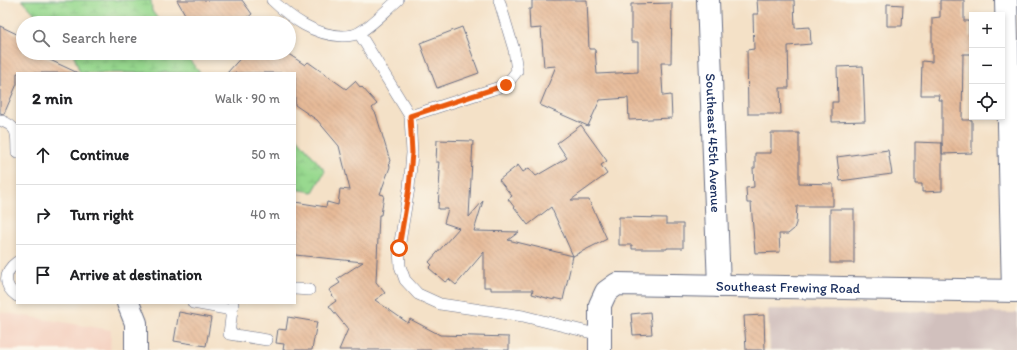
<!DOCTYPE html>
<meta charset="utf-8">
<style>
:root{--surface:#fff;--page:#f6f6f6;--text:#202124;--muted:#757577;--line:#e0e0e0}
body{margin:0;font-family:Itim,sans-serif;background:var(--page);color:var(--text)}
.controls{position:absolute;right:12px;top:12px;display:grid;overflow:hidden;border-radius:0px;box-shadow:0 2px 6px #0003}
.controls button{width:36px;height:36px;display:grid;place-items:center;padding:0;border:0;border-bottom:1px solid var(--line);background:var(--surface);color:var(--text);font:20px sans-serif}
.stop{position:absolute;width:12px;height:12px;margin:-9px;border:3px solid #ea580c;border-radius:50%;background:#fff}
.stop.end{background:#ea580c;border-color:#fff;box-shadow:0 1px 4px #0008}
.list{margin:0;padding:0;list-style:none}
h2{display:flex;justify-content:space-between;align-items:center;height:52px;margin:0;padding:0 16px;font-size:17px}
h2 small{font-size:13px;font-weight:400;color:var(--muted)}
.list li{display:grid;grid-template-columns:26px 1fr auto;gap:12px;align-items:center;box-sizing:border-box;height:60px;padding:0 16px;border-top:1px solid var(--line)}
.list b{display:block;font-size:15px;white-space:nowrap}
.list em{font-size:13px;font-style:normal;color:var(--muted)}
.icon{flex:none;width:22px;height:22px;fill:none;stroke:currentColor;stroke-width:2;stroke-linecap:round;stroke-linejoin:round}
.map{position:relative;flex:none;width:1017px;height:350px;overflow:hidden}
.search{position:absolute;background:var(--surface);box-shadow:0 2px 6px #0003;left:16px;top:16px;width:280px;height:44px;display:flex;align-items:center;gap:10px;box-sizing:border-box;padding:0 14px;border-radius:22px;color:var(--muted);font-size:15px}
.panel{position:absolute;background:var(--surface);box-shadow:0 2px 6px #0003;left:16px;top:72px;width:280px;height:232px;border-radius:0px}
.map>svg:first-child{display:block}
.built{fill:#f5d3c2}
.industrial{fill:#d1c0bd}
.wetland{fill:url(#wetland-marsh);stroke:#5a8476}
.building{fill:url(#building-back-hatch)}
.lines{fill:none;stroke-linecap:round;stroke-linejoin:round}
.service-casing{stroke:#676d83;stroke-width:12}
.minor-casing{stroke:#676d83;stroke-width:24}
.service{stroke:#fff;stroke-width:11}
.minor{stroke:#fff;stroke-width:22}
.route{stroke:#ea580c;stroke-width:5}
.labels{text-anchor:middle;stroke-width:3.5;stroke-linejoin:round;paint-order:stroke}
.street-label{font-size:14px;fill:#1b2f5e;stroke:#fbf7ec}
</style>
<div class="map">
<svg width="1017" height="350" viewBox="0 0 1017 350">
<defs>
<pattern id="wetland-marsh" width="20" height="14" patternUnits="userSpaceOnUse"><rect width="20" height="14" fill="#98d98f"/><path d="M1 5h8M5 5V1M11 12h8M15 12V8" fill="none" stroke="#82bb7e"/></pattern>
<pattern id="building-back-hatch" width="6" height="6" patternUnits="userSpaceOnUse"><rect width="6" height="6" fill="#e6ba98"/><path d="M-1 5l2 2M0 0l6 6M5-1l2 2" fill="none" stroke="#c5a085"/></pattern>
</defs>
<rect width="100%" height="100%" fill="#fbf7ec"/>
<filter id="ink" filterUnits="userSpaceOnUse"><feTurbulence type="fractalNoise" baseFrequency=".025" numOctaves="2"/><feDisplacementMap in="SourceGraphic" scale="8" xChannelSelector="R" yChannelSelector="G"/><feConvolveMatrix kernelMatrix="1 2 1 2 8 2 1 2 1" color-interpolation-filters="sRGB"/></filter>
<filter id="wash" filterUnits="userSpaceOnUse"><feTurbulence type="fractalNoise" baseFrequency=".012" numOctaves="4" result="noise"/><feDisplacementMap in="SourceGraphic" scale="16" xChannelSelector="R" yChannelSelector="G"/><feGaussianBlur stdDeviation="0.9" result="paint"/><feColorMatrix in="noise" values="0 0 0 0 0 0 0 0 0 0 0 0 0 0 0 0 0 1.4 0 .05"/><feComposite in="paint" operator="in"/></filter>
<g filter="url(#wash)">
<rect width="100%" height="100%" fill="#f4e1c7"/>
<path class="built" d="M0 312 111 330 110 350H0Z"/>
<path class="industrial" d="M768 309 1017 313V350H770Z"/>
<g class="wetland">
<path d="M22 0H151L152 11 161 23H44Z"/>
<path d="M73 53H184L200 73H80Z"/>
<path d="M295 135 325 171 313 192 295 189Z"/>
</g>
<g id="blocks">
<g class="building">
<path d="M177 0H242L252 14 241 23H190Z"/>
<path d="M532 0H587L589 49H595L597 74 638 72V42H631V4L672 3 671 63H661L663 96 671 95 672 118 629 120 628 98 600 100 588 126 540 105 556 66 544 67 541 28 530 29 529 9H532Z"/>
<path d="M757 0H794L795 28 810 27 811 44 788 46 789 88H780L781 114H748L747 50 754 49 753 14H758Z"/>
<path d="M940 0H964V21H969V36H972V54H963L962 120H972V153L942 154V100H938L939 95H921L922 61 932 62V18L940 17Z"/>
<path d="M887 4 903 5 902 26H887Z"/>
<path d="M0 26 23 37V53H35L78 73H17V84L4 114 0 113Z"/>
<path d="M462 27 479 73 437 88 420 43Z"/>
<path d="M245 53H287L305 65 308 62 346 89 355 81 361 88 362 87 377 104 372 108 376 114 390 161 389 162 390 167 380 194 384 195 381 215H379L376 282 385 293 375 300 408 323 410 319 440 335 509 337V350H339L348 329 329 306 336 301 329 290 340 283 337 279 363 262 295 255V202L326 207 327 202 338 205 340 189 350 190 339 146 317 120 295 105V73H227Z"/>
<path d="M863 66 865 121 832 122V102H838L837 67Z"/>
<path d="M581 125 607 161 601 165 607 174 571 200H589L607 239 573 256 551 207 528 225 508 199 512 196 499 180 518 165 523 172 529 168 536 176 567 158 557 143Z"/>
<path d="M771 133H799V183L833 184V206H797L796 223 794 229 788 234H779L780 252 755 253 751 203H747L746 188 754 187 753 168H755V153H771Z"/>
<path d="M437 140 473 141 469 217 483 201 474 231 519 232 508 240 573 256 563 300 554 298V300L532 294 533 290H491V287H484V252L456 285 449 279 445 282 429 268 432 265 429 262 459 228 444 223 448 209H438L440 171H438L439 162H436Z"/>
<path d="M915 142 942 143V191L922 192V184H915Z"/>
<path d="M888 150 892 174 840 181 837 157Z"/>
<rect x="830" y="209" width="24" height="54"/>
<path d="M619 217 666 218V224H683V248H667V249H632V245H619Z"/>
<path d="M179 312 211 318 206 346 174 341Z"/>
<path d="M650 312 652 334 633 335 631 314Z"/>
<path d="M764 315 765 350H746L744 316Z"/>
<path d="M288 317 317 322 312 350H283L284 344 276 343 278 329 286 330Z"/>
</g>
</g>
</g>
<g filter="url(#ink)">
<use href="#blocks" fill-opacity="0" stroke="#676d83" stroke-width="1"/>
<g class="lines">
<g class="service-casing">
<g id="service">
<path d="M272 0C292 19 314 35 342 36 347 36 356 35 360 32 374 24 386 10 398 0"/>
<path d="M359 33 410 116 412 153 409 188 399 248 400 266 405 280 418 294 440 304 523 316 600 335"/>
<path d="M410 116 506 85 517 71 514 50 499 0"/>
<path d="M0 120C20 128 16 134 17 153"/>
<path d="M17 262C3 272 3 286 17 296"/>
<path d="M295 289 309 290"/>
<path d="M193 303 232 310 233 304"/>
<path d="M232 310 229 334 267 340"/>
</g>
</g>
<g class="minor-casing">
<g id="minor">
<path id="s1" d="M708 0 719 286"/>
<path d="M1006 0 1013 291"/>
<path d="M128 303 136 323V350"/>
<path id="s2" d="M600 350V305L606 292 617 284 1017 291"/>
</g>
</g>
<use href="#service" class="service"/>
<use href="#minor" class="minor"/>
</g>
</g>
<g class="lines" filter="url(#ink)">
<path class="route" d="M399 248 409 188 412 153 410 116 506 85"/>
</g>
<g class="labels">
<g class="street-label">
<text dy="5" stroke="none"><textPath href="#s1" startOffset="143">Southeast 45th Avenue</textPath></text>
<text dy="5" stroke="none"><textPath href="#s2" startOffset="244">Southeast Frewing Road</textPath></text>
</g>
</g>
</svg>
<div class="controls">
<button>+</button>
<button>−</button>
<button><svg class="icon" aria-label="locate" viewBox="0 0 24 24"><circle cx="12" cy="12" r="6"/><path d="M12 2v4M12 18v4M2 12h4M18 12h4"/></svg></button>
</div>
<div class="stop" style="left:399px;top:248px"></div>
<div class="stop end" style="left:506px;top:85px"></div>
<div class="search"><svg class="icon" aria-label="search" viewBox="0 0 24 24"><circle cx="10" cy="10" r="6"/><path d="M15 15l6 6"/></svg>Search here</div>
<section class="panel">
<h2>2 min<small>Walk · 90 m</small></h2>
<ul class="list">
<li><svg class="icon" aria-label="ahead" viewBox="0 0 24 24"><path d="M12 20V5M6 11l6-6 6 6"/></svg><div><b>Continue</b></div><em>50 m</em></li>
<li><svg class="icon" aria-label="right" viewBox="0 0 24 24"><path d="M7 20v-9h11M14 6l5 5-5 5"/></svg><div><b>Turn right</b></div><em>40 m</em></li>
<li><svg class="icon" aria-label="arrive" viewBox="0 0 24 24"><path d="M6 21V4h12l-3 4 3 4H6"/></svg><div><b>Arrive at destination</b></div></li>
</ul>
</section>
</div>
